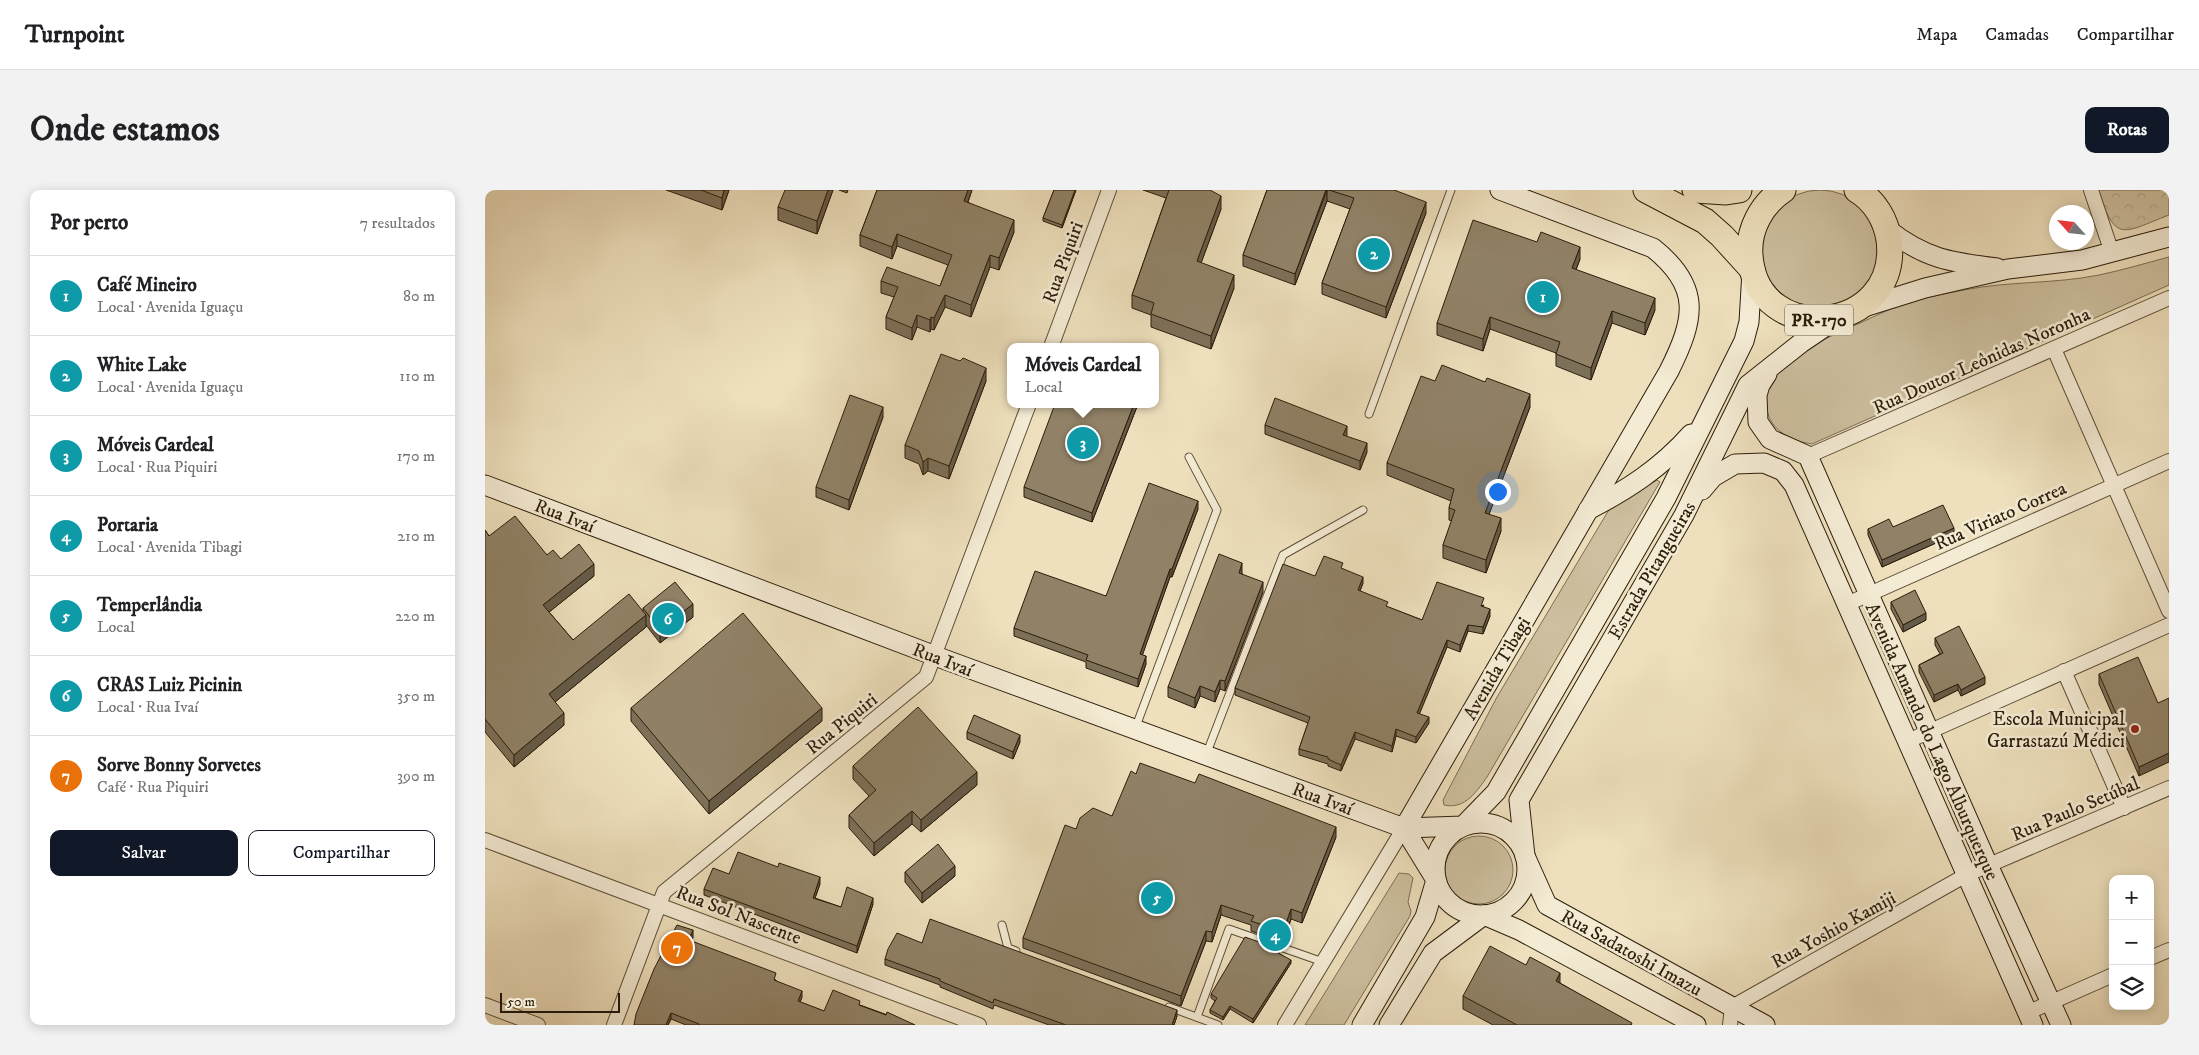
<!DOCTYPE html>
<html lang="pt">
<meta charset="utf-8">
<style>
:root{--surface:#fff;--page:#f2f2f2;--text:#202124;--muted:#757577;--line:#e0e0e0;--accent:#111827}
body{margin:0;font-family:"IM FELL DW Pica",serif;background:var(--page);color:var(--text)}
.controls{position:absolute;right:15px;bottom:15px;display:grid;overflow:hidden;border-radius:10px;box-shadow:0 2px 12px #0003}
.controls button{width:45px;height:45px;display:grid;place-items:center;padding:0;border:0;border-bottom:1px solid var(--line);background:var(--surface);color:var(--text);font:25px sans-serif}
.compass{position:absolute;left:1564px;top:15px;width:45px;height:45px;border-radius:50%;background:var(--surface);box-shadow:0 2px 12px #0003;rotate:297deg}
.scale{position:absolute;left:15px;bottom:12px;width:120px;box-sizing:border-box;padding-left:5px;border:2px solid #2c1d0a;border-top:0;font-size:14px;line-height:18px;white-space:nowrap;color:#2c1d0a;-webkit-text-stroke:4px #f4ebd4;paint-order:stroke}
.you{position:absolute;left:1012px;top:301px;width:18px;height:18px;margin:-12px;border:4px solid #fff;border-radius:50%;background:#1a73e8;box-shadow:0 0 0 8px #1a73e833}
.badge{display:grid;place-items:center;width:32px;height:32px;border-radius:50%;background:var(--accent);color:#fff;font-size:16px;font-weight:700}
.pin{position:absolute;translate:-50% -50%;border:2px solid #fff;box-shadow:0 1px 5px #0006}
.popup{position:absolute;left:522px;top:153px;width:152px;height:65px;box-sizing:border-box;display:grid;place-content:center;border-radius:10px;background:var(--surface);filter:drop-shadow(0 1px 4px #0005);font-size:16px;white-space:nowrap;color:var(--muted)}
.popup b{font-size:19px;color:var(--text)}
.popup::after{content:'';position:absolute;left:50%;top:100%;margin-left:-10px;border:10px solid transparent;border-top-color:var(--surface)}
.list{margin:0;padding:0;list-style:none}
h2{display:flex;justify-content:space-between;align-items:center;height:65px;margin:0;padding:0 20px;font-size:21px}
h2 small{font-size:16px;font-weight:400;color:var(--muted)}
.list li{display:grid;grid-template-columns:32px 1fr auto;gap:15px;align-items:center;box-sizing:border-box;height:80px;padding:0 20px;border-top:1px solid var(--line)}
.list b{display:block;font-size:19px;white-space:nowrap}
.list p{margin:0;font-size:16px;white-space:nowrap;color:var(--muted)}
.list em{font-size:16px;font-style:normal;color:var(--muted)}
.actions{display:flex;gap:10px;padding:15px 20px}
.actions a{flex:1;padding:11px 0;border:1px solid var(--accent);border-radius:10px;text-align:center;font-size:18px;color:var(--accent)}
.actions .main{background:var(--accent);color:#fff}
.icon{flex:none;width:28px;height:28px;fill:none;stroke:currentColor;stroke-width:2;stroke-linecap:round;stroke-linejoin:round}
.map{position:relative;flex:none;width:1684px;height:835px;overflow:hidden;border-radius:10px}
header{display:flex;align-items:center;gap:30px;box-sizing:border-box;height:70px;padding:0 25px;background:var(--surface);border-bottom:1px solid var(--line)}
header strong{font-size:24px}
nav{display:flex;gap:28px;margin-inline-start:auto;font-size:18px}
.intro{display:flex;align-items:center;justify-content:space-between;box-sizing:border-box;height:120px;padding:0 30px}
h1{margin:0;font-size:35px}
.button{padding:12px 22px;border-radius:10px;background:var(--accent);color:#fff;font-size:18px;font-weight:700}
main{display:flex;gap:30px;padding:0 30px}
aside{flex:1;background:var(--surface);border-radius:10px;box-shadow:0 2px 12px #0003}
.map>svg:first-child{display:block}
.grass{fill:#cdbf9f;stroke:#7c6e54}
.park{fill:url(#park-crowns);stroke:#7c6e54}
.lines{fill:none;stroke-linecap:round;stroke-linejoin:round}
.lane-casing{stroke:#5c4e37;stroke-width:9}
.street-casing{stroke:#5c4e37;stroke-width:16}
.secondary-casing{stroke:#2c1d0a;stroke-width:21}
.highway-casing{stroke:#2c1d0a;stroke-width:27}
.lane{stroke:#f4ebd4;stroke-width:7}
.street{stroke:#f4ebd4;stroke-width:14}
.secondary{stroke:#f4ebd4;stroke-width:19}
.highway{stroke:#eee0bd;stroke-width:25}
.wall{fill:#7d7059;stroke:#2c1d0a}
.shaded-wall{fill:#665b48;stroke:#2c1d0a}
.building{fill:#918267;stroke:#2c1d0a}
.poi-dot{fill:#8f2418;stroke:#f4ebd4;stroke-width:2}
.labels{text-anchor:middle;stroke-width:5;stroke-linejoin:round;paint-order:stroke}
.shield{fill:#f4ebd4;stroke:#685b47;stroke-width:1}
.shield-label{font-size:18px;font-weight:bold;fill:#2c1d0a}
.street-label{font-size:19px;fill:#2c1d0a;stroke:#f4ebd4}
.poi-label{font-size:19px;fill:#2c1d0a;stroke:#f4ebd4;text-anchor:end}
</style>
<header>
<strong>Turnpoint</strong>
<nav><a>Mapa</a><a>Camadas</a><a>Compartilhar</a></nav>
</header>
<div class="intro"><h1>Onde estamos</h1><a class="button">Rotas</a></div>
<main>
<aside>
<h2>Por perto<small>7 resultados</small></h2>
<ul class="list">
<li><span class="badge" style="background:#0f9aa8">1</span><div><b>Café Mineiro</b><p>Local · Avenida Iguaçu</p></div><em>80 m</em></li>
<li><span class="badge" style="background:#0f9aa8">2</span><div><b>White Lake</b><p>Local · Avenida Iguaçu</p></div><em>110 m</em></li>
<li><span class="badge" style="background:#0f9aa8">3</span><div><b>Móveis Cardeal</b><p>Local · Rua Piquiri</p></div><em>170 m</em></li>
<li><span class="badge" style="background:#0f9aa8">4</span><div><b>Portaria</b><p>Local · Avenida Tibagi</p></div><em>210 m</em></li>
<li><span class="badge" style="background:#0f9aa8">5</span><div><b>Temperlândia</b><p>Local</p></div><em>220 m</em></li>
<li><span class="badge" style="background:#0f9aa8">6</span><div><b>CRAS Luiz Picinin</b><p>Local · Rua Ivaí</p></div><em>350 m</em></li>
<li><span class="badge" style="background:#e8710a">7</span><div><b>Sorve Bonny Sorvetes</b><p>Café · Rua Piquiri</p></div><em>390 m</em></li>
</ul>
<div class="actions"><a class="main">Salvar</a><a>Compartilhar</a></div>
</aside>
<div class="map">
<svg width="1684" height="835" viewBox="0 0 1684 835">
<defs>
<pattern id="park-crowns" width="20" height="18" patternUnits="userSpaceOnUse" patternTransform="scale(1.25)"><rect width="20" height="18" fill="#cdbf9f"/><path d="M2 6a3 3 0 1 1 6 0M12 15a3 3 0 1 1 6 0" fill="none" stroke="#b0a488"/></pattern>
</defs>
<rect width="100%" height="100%" fill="#eee0bd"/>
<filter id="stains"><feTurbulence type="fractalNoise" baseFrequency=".004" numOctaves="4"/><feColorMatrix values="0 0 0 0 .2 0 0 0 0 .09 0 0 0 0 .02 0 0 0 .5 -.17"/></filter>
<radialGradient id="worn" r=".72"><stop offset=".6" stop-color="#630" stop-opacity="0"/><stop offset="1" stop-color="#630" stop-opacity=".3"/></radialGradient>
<g class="grass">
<circle cx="1335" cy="59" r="59"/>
<path d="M1684 67V95L1327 254C1308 251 1289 243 1283 224 1268 178 1343 147 1375 133 1388 127 1402 120 1416 115 1436 108 1458 104 1479 100 1523 91 1570 94 1614 85 1638 80 1661 73 1684 67Z"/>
<path d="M1172 290 1175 292 1002 587C992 601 980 620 959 615L958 610 1012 507 1125 318Z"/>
<circle cx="994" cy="680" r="34"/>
<path d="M914 683 924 684 928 688 923 712 926 721 925 726 859 835H820Z"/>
</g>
<path class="park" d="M1613 0H1684V25C1637 43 1631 54 1613 0Z"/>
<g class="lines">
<g class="lane-casing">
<g id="lane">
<path d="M884 224 966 0"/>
<path d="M650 539 732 320 704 267"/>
<path d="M721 565 798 365 878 320"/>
<path d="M517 735 523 758 531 761"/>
<path d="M684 817 733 835"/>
<path d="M712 827 744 739 838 772"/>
</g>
</g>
<g class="street-casing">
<g id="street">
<path d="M1606 0 1627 63"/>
<path d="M566 157 624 0"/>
<path d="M1569 159 1684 421"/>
<path d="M1323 266 1684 108"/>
<path d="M1362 414 1684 271"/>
<path d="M1579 481 1639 618"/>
<path d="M1423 551 1684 435"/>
<path d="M0 650 494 835"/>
<path d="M1665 768 1684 760"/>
<path d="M0 815 53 835"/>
<path d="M1544 822 1628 785"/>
<path d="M129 835 179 702 441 487 544 214"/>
<path d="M800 835 919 638"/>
<path d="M1245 835 1247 817 1483 684 1684 598"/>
</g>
</g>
<g class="secondary-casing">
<g id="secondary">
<path d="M1402 39C1441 69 1464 72 1512 78"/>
<path d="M1376 118 1440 98 1523 79 1597 70 1684 47"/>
<path d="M1282 184 1275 195 1272 205 1273 232 1285 249 1323 266 1503 675 1576 835"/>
<path d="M0 295 461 470 919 638 978 636 1011 602 1181 308 1259 151 1264 132 1267 81"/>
<path d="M1217 300 1228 287 1250 274 1279 273 1298 281 1309 295 1548 835"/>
<path d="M1103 320C1142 300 1176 278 1206 244"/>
<circle cx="996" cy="679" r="46"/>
<path d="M919 638 1184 181C1210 129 1217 97 1168 58L1015 0"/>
<path d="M877 835 940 727 951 690 919 638"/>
<path d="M904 835 948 763 999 725 1034 740 1211 835"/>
<path d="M1280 835 1062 715 1040 666 1034 610 1199 325 1263 195 1316 153 1353 128"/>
</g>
</g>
<g class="highway-casing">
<g id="highway">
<path d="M1161 0 1220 31 1237 46 1267 79"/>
<path d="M1210 0 1241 2 1254 0"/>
<path d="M1298 0C1277 14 1263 39 1265 65 1271 160 1416 144 1404 50 1401 30 1390 11 1372 0"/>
</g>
</g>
<use href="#lane" class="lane"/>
<use href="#street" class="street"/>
<use href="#secondary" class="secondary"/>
<use href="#highway" class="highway"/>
</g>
<g class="wall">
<path d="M181 0H244L237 20Z"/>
<path d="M348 0 332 44 293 30V17Z"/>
<path d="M354 0H363L362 3Z"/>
<path d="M392 0H487L483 12 529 42 514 80 505 77 486 127 460 117 449 140 446 139 445 142 432 137 427 150 401 139V127L409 107 396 103V91L455 96 463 75 412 56 407 69 375 56V45Z"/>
<path d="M569 0H591L577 38 558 31V28Z"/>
<path d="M658 0H725L736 19 716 73 749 98 726 159 666 137V125L647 118V105L681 8Z"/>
<path d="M782 0H909L941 23 901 128 837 104V93L865 19 842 11 810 95 758 76V65Z"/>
<path d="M1095 69 1091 80 1170 120 1160 145 1127 133 1106 190 1071 176V163L1005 139 998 161 952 145V133Z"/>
<path d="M501 191 464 289 443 281 438 285 434 274 420 268V255Z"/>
<path d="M950 191 1045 217 1004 324 1016 341 1001 383 958 368V355L967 331 964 330V318L966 311 902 285V273Z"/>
<path d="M653 214 607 332 539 307V297Z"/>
<path d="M398 227 364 320 331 307V297Z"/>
<path d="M780 235 861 246 882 262 875 280 780 244Z"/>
<path d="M713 319 687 387H685L657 465 661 474 653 497 601 478V472L529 446V438L621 406Z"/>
<path d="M1408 337 1469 345 1397 377 1383 345V339Z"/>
<path d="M0 340 4 346 76 369 109 386 64 422 88 450 158 421V418L208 427 175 453 161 435V437L70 512 79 535 29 577 0 542Z"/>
<path d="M858 379 878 393 875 401 903 417 937 430 999 415 998 417 1005 426 998 444 983 441 975 462 962 457 934 524 944 533 931 553 911 546 907 562 870 549 856 581 843 576V574L814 565V559L823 533 750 505V498L830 386Z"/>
<path d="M757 383V384L778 402 740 501 735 499 730 512 715 506 710 518 683 507V497Z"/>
<path d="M1406 412 1441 430 1418 442 1406 419Z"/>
<path d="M1450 448 1500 494 1476 506 1473 500 1449 512 1434 482V475L1455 464 1450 455Z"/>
<path d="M1614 484 1673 513 1654 586 1614 494Z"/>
<path d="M146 518 337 531 224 624 146 531Z"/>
<path d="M482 542 535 552 528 569 482 549Z"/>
<path d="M368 576 492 595 436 642 427 634 389 666 364 638V625L384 606 368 589Z"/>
<path d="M651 584 851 647 817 733 806 729 798 752 766 741V735L736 725 727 752 721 751 696 816 538 758V748L591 639 627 626Z"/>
<path d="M420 682 470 686 437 713 420 692Z"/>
<path d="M244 684 335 694 330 708 356 717 388 714 372 763 219 705V699Z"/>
<path d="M208 747 206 751 291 790V791L317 807 315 812 339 821 375 815 430 835H201L186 829 183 835H149Z"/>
<path d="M437 753 692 826 689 835H564L509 815 508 819 455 797V795L400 775V769Z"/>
<path d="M794 762V763L806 773 768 833 745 819 738 830 725 823V820L730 811 726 808V804Z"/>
<path d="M1075 793 1147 835H1008L978 819V806Z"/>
</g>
<g class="shaded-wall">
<path d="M239 0H244L237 20V8Z"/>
<path d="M343 0H348L332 44V31Z"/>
<path d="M483 0H487L479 23V11Z"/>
<path d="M590 0H591L577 38V35Z"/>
<path d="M842 0V11L810 95V84Z"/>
<path d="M736 6V19L712 84V71Z"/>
<path d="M941 12V23L901 128V117Z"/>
<path d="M529 30V42L514 80V68Z"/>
<path d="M412 44V56L407 69V57Z"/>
<path d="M1095 57V69L1087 90V78Z"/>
<path d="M505 65V77L486 127V115Z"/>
<path d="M749 85V98L726 159V146Z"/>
<path d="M460 105V117L449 140V128Z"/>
<path d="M1170 108V120L1160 145V133Z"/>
<path d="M1127 121V133L1106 190V178Z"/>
<path d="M432 125V137L427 150V138Z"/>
<path d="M446 127V139L445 142V130Z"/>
<path d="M1005 127V139L998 161V149Z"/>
<path d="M501 178V191L464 289V276Z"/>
<path d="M1045 204V217L1000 335V323Z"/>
<path d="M649 214H653L607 332V323Z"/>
<path d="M398 217V227L364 320V310Z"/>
<path d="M862 236V245L858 254V245Z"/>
<path d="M882 253V262L875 280V271Z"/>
<path d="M443 268V281L438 285V272Z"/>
<path d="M713 311V319L687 387V379Z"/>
<path d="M1016 328V341L1001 383V370Z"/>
<path d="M1469 338V345L1397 377V370Z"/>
<path d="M757 373V383L754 393V383Z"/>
<path d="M109 374V386L58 427V415Z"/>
<path d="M685 379V387L655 472V464Z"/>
<path d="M878 387V393L873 406V400Z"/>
<path d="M778 392V402L740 501V491Z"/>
<path d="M208 414V427L175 453V440Z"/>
<path d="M1005 419V426L998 444V437Z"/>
<path d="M1441 423V430L1418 442V435Z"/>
<path d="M161 425V437L64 517V504Z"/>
<path d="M983 435V441L975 462V455Z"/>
<path d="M962 450V457L932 530V523Z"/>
<path d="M661 466V474L653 497V489Z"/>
<path d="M1500 487V494L1476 506V500Z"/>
<path d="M735 490V499L730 512V502Z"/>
<path d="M1473 494V500L1449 512V505Z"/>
<path d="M715 496V506L710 518V508Z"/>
<path d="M337 518V531L224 624V611Z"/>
<path d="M79 523V535L29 577V565Z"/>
<path d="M944 527V533L931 553V547Z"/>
<path d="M911 539V546L907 562V556Z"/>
<path d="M870 542V549L856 581V575Z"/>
<path d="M535 545V552L528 569V562Z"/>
<path d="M1684 563V572L1654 586V577Z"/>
<path d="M492 582V595L436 642V630Z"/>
<path d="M427 621V634L389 666V653Z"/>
<path d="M851 637V647L817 733V723Z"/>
<path d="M470 676V686L437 713V703Z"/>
<path d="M335 687V694L328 714V708Z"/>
<path d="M388 708V714L372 763V756Z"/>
<path d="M736 715V725L727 752V742Z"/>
<path d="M806 719V729L798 752V742Z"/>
<path d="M208 740V747L204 757V750Z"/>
<path d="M721 741V751L696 816V806Z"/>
<path d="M806 770V773L768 833V829Z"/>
<path d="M1075 783V796L1071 791Z"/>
<path d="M317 801V807L313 818V811Z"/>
<path d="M745 816V819L738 830V827Z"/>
<path d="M692 820V826L689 835H687Z"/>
<path d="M186 823V829L183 835H181Z"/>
</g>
<g class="building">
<path d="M216 0H239L237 8Z"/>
<path d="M300 0H343L332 31 293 17Z"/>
<path d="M392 0H483L479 11 529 30 514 68 505 65 486 115 460 105 449 128 446 127 445 130 432 125 427 138 401 127 413 97 396 91 402 77 455 96 467 65 412 44 407 57 375 45Z"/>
<path d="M569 0H590L577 35 558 28Z"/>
<path d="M684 0H725L736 6 712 71 749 85 726 146 666 124 669 113 647 105Z"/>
<path d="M782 0H841L810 84 758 65Z"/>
<path d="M844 0H909L941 12 901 117 837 93 869 8Z"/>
<path d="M988 30 1052 52 1056 42 1095 57 1087 78 1170 108 1160 133 1127 121 1106 178 1071 164 1075 152 1005 127 998 149 952 133Z"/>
<path d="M456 164 475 171 478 168 501 178 464 276 443 268 438 272 434 261 420 255Z"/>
<path d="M957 175 1000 192 1002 188 1045 204 1000 323 1016 328 1001 370 958 355 970 320 964 318 969 299 902 273 936 186 950 191Z"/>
<path d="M365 205 398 217 364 310 331 297Z"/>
<path d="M790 208 862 236 858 245 882 253 875 271 780 235Z"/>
<path d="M570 214H649L607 323 539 297Z"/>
<path d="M664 293 713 311 687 379H685L655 464 661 466 653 489 601 470 603 465 529 438 550 381 621 406Z"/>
<path d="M1458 315 1469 338 1397 370 1383 339 1404 329 1408 337Z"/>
<path d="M30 326 62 365 68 360 76 369 94 354 109 374 58 415 88 450 144 404 161 425 64 504 79 523 29 565 0 529V340L4 346Z"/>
<path d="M734 364 757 373 754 383 778 392 740 491 735 490 730 502 715 496 710 508 683 497Z"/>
<path d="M839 366 858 373 856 378 878 387 873 400 903 412 901 416 937 430 952 392 999 408 996 416 1005 419 998 437 983 435 975 455 962 450 932 523 944 527 931 547 911 539 907 556 870 542 856 575 843 569V567L814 559 825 527 750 498 798 374 830 386Z"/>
<path d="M190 392 208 414 175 440 158 418Z"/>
<path d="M1430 400 1441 423 1418 435 1406 412Z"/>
<path d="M258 423 337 518 224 611 146 518Z"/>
<path d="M1474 436 1500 487 1476 500 1473 494 1449 505 1434 475 1458 463 1450 448Z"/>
<path d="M1653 467 1673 513 1684 508V563L1654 577 1614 484Z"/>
<path d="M433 517 492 582 436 630 427 621 389 653 364 625 391 600 368 576Z"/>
<path d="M489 525 535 545 528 562 482 542Z"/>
<path d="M655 573 710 593 714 584 851 637 817 723 806 719 798 742 766 731 769 726 736 715 727 742 721 741 696 806 538 748 580 635 591 639 595 628 608 618 627 626 646 581 651 584Z"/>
<path d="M453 654 470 676 437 703 420 682Z"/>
<path d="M253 662 293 677 294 673 335 687 328 708 356 717 362 697 388 708 372 756 219 699 228 678 244 684Z"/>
<path d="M445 729 692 820 687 835H581L509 809 508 813 455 791V789L400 769 403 759 412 743 437 753Z"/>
<path d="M192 735 208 740 204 750 291 783 289 790 317 801 313 811 339 821 348 800 375 811 374 815 401 825 402 822 430 835H214V834L186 823 181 835H149L151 824 169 779Z"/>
<path d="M760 747 794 759 793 763 806 770 768 829 745 816 738 827 725 820 732 808 726 804Z"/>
<path d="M1005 756 1041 775 1045 767 1075 783 1071 791 1147 833 1146 835H1032L978 806Z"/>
</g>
<circle class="poi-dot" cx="1650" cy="539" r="5"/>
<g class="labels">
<rect class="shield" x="1300" y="114.5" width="68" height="31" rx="4"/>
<g class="shield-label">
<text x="1334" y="136">PR-170</text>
</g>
<g class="street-label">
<text transform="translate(577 72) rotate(-70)" y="7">Rua Piquiri</text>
<text transform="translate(1496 170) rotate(-24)" y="7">Rua Doutor Leônidas Noronha</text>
<text transform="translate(80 325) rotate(21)" y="7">Rua Ivaí</text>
<text transform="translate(1515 325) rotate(-24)" y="7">Rua Viriato Correa</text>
<text transform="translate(1166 380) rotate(-60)" y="7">Estrada Pitangueiras</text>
<text transform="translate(458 469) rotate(21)" y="7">Rua Ivaí</text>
<text transform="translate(1011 478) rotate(-60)" y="7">Avenida Tibagi</text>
<text transform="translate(356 533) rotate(-39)" y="7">Rua Piquiri</text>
<text transform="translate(1448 551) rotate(66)" y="7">Avenida Amando do Lago Alburquerque</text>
<text transform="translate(838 608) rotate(20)" y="7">Rua Ivaí</text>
<text transform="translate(1590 618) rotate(-23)" y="7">Rua Paulo Setúbal</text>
<text transform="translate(254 724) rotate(21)" y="7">Rua Sol Nascente</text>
<text transform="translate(1348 739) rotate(-29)" y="7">Rua Yoshio Kamiji</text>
<text transform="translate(1147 762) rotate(29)" y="7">Rua Sadatoshi Imazu</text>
</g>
<g class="poi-label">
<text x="1640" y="535">Escola Municipal<tspan x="1640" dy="22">Garrastazú Médici</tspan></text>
</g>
</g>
<rect width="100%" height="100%" filter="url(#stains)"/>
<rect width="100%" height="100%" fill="url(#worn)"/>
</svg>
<div class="controls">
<button>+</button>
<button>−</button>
<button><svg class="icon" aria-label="layers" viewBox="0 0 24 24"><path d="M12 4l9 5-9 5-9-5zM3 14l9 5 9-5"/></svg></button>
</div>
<svg class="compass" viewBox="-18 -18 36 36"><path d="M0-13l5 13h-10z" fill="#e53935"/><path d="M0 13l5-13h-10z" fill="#757577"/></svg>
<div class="scale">50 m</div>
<div class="you"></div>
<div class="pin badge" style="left:1058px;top:107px;background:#0f9aa8">1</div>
<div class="pin badge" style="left:889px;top:64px;background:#0f9aa8">2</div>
<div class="pin badge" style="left:598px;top:253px;background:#0f9aa8">3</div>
<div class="popup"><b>Móveis Cardeal</b>Local</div>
<div class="pin badge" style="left:790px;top:745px;background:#0f9aa8">4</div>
<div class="pin badge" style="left:672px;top:708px;background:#0f9aa8">5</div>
<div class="pin badge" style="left:183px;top:429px;background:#0f9aa8">6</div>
<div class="pin badge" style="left:192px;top:758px;background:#e8710a">7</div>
</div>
</main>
